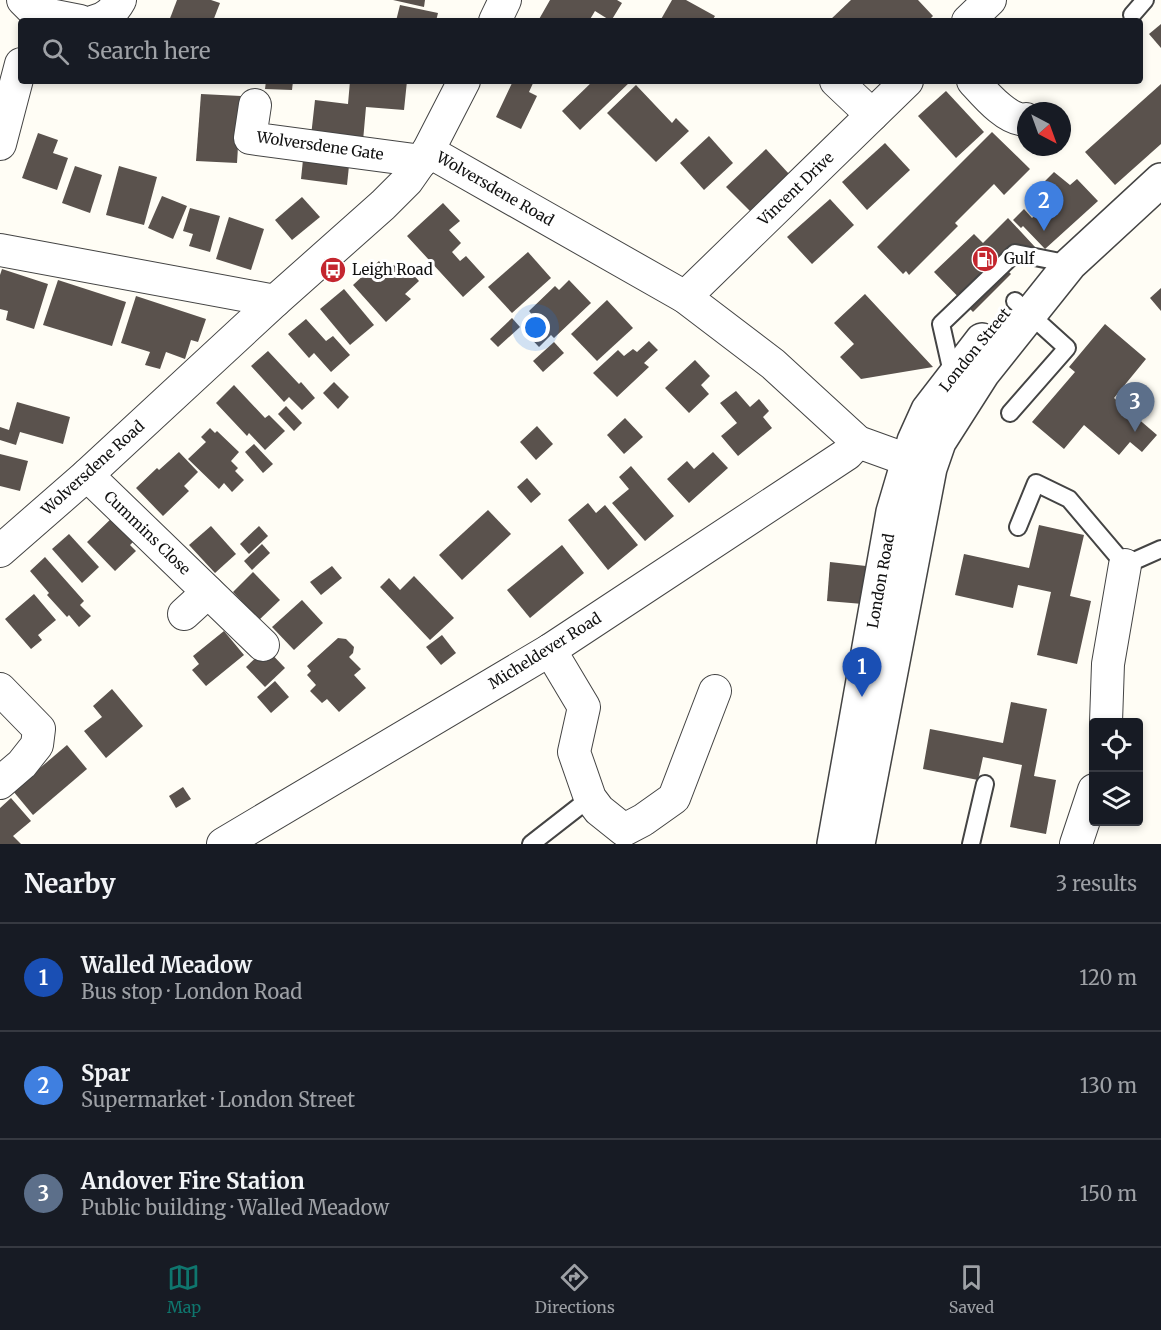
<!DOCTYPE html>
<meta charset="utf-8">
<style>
:root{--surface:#171b24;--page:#20242c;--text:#f1f3f6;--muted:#9ea1a6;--line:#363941;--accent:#0f766e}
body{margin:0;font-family:Merriweather,serif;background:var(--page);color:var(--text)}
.controls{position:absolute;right:18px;bottom:18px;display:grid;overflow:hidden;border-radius:6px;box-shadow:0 3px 9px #0003}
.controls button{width:54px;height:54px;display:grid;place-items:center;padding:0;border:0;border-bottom:2px solid var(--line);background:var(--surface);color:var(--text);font:30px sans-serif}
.compass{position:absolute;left:1017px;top:102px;width:54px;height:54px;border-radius:50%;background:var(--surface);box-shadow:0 3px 9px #0003;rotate:139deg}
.you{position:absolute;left:536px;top:328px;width:21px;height:21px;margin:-15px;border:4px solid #fff;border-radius:50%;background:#1a73e8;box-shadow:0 0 0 9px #1a73e833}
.badge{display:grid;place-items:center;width:39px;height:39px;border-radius:50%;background:var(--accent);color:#fff;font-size:20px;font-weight:700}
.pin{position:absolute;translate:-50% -50px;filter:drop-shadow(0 2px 3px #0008)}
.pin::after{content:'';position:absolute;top:32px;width:21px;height:18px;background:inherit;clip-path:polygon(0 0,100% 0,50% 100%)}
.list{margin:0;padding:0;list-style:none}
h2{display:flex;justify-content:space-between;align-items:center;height:78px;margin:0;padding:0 24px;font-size:26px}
h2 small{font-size:20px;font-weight:400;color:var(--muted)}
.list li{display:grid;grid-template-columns:39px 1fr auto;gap:18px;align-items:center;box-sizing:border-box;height:108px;padding:0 24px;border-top:2px solid var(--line)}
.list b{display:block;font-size:22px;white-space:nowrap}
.list p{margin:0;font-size:20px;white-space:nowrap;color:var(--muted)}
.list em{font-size:20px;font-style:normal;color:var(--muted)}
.icon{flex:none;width:33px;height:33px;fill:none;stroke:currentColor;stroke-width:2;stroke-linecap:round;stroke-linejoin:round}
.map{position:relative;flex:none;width:1161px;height:844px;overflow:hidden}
.search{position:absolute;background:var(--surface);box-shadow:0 3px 9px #0003;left:18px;right:18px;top:18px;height:66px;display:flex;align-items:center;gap:15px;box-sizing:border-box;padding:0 21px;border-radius:6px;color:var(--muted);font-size:22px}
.sheet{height:402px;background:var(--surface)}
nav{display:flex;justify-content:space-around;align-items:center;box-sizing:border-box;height:84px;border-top:2px solid var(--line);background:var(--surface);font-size:16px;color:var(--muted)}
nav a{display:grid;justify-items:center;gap:3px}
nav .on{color:var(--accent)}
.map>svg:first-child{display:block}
.building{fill:#5a524d}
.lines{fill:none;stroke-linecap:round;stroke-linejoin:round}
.service-casing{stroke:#444;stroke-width:20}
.minor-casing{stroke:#444;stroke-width:34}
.tertiary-casing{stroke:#444;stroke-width:36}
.service{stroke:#fff;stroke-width:16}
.minor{stroke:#fff;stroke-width:32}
.tertiary{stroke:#fff;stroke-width:33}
.labels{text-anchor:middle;stroke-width:6;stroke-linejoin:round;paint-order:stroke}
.street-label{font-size:15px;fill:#111;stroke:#fff}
.poi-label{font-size:15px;fill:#111;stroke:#fff;text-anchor:start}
</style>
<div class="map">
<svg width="1161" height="844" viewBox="0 0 1161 844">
<rect width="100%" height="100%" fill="#fffdf5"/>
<g class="building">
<path d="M177 0H211L220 3 213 21H169Z"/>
<path d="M393 0H425L424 7Z"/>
<path d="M550 0H617L622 3 611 21 595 11 589 21H538Z"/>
<path d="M672 0H686L715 16 712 21H660Z"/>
<path d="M851 0H918L933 16 928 21H829Z"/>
<path d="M400 5 438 13 436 21H396Z"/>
<path d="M1161 24V48L1149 34Z"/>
<path d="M266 81H293L292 90 265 89Z"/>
<path d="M350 81H407L404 110 366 107 363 141 311 136 315 100 348 104Z"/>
<path d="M513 81H534L529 92 537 96 521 129 496 117Z"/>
<path d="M593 81H631L580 130 562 111Z"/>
<path d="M1161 84V144L1115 185 1085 152Z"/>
<path d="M636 85 672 123 676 118 689 131 656 162 607 113Z"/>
<path d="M946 91 984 132 956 158 918 116Z"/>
<path d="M201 94 241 96 237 163 196 161Z"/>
<path d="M992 132 1030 169 1004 195 994 184 955 223 958 226 909 275 906 271 903 274 877 247Z"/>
<path d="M38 133 58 140 53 153 68 158 57 190 22 178Z"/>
<path d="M709 136 733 163 704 190 680 163Z"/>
<path d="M885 143 910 170 867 210 842 182Z"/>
<path d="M766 149 790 175 751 212 726 187Z"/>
<path d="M304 150 350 156 347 185 301 179Z"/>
<path d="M75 166 102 175 90 213 62 203Z"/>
<path d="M119 166 157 177 144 225 106 215Z"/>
<path d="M1054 172 1070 185 1077 179 1098 201 1045 249 1023 226 1021 228 1013 220 1024 209 1032 218 1048 203 1040 193 1048 186 1044 182Z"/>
<path d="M162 196 187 206 173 239 148 228Z"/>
<path d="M302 197 320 217 292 240 275 220Z"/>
<path d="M830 199 854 225 812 264 787 237Z"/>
<path d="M443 203 460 221 449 230 461 243 452 252 460 261 466 256 485 277 463 297 407 236Z"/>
<path d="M190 208 220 216 210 252 189 246 193 234 183 231Z"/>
<path d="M229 217 264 229 251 270 216 259Z"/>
<path d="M1008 218 1035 247 1009 272 1011 274 973 312 934 272 974 234 983 243Z"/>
<path d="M528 252 551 278 512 313 488 287Z"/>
<path d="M400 260 419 281 405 294 411 299 386 322 353 285 379 261 387 271Z"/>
<path d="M2 269 48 284 34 329 6 320 8 311 0 309V275Z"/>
<path d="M58 280 126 302 112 346 43 325Z"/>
<path d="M569 280 591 303 554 338 551 335 539 347 523 330 535 318 529 311 555 286 559 290Z"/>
<path d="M1161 288V311L1150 298Z"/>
<path d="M344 289 374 325 350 345 320 309Z"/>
<path d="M865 294 933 367 861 379 840 357 854 344 834 323Z"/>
<path d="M136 296 206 319 198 342 191 340 185 359 166 352 160 369 145 365 150 352 121 343Z"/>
<path d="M607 300 633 328 597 361 571 334Z"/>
<path d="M512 318 520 327 498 347 490 339Z"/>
<path d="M306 319 326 341 333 336 350 355 331 372 314 353 309 358 288 334Z"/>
<path d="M1105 324 1146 359 1114 398 1157 435 1142 452 1130 442 1119 455 1084 425 1064 449 1032 422 1075 372 1069 367Z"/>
<path d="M649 341 658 350 644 363 649 367 617 397 593 373 618 350 624 356 633 349 637 352Z"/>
<path d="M554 342 564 353 543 372 533 361Z"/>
<path d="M268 351 299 384 301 382 315 398 302 410 289 397 284 402 251 366Z"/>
<path d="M695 360 710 376 701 385 709 394 689 413 665 388Z"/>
<path d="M334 382 349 397 338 409 323 393Z"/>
<path d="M234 385 265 418 269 415 285 431 265 450 249 433 247 436 216 403Z"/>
<path d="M736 391 750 407 759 399 769 411 763 417 772 428 738 456 721 436 737 423 720 403Z"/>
<path d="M17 402 70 417 63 444 20 432 16 445 0 440V427L9 430Z"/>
<path d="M286 406 302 423 294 431 278 414Z"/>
<path d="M625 418 643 437 624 454 607 435Z"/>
<path d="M537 426 553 444 536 460 520 442Z"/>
<path d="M210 428 215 433 217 431 239 452 231 461 238 468 235 471 244 480 232 492 224 483 219 489 188 459 206 442 201 437Z"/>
<path d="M254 444 273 464 263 473 245 452Z"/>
<path d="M179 452 198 472 184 486 189 491 163 516 136 488 157 468 159 470Z"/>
<path d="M713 452 728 468 689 503 667 479 687 461 694 469Z"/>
<path d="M0 454 28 461 20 491 0 486Z"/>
<path d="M631 466 674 516 645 541 612 503 629 489 619 477Z"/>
<path d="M527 478 541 494 531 503 517 487Z"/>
<path d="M588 503 596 513 605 505 638 545 608 570 568 520Z"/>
<path d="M488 510 511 534 462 580 439 555Z"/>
<path d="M115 515 137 538 130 545 136 551 115 571 87 542Z"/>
<path d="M1039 525 1084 535 1070 596 1091 601 1077 664 1037 655 1051 592 1018 585 1013 608 955 595 964 554 1029 568Z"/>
<path d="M211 526 236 554 215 573 189 545Z"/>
<path d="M259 526 268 536 249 554 240 544Z"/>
<path d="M69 534 99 567 82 583 52 549Z"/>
<path d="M262 544 270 553 252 570 244 561Z"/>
<path d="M562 545 584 573 530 618 507 590Z"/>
<path d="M45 557 84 601 80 605 91 616 79 627 69 615 67 617 47 595 49 593 30 571Z"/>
<path d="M830 562 866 566 863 604 827 601Z"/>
<path d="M332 566 342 578 321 595 310 582Z"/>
<path d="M253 572 280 600 259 620 233 592Z"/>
<path d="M414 576 454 618 430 640 380 587 389 578 400 590Z"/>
<path d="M34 594 56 620 38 635 42 640 31 649 5 619Z"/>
<path d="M302 600 323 623 294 650 272 627Z"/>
<path d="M224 631 244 655 206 686 192 670 199 664 193 656Z"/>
<path d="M442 635 456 653 441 665 426 647Z"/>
<path d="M338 638 346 639 354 647 353 653 349 657 361 669 354 675 366 688 339 712 327 699 322 703 310 691 316 685 307 675 311 671 307 666Z"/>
<path d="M266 648 285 668 265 687 246 667Z"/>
<path d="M275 681 289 697 271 713 257 697Z"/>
<path d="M112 689 143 726 106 758 84 731 102 717 93 706Z"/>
<path d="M1011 702 1047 709 1034 776 1056 780 1046 834 1010 827 1022 765 983 757 978 780 923 769 930 729 1003 743Z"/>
<path d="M67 745 87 769 33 815 13 791Z"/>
<path d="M183 787 191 799 176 808 169 796Z"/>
<path d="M11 798 31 821 13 836 21 844H0V808Z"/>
</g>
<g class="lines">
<g class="service-casing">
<g id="service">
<path d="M1132 15 1145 0"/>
<path d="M953 377 941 324 1015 253 1070 264"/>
<path d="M1010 413 1067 348 1015 301"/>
<path d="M1018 527 1036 483 1069 499 1125 565 1161 549"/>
<path d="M531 844 590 798"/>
<path d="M971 844 985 784"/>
</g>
</g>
<g class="minor-casing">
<g id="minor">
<path d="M23 0 35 12 80 21"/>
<path d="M95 21C107 18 114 11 120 0"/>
<path d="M495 21 505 0"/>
<path d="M968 21 990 0"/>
<path d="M836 81 872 115"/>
<path d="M973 81C984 93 1009 123 1026 119"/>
<path d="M255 105 250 138 422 161"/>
<path d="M0 144 21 64"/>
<path d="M428 151 464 81"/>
<path d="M0 250 275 301"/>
<path d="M685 297 907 81"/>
<path d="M87 475 263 645"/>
<path d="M0 551 87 475 275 301 383 205 407 181 428 151 685 297 773 364 858 442 930 468"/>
<path d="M184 614 208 592"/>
<path d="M550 650 584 707 574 752 590 798 599 810 624 830 643 820 674 798 715 691"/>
<path d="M0 689 39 729 37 745 22 764 0 783"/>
<path d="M1106 722 1108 664 1125 565"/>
<path d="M223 844 550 650 847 454 858 442"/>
<path d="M1076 844 1094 790"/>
</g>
</g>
<g class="tertiary-casing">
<g id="tertiary">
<path d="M834 844 893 512 914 441 928 410 982 340"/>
<path d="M858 844 930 468 939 442 983 373 1070 264 1161 180"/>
</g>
</g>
<use href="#service" class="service"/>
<use href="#minor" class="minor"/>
<use href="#tertiary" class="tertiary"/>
</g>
<defs>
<g id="fuel-disc" transform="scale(1.35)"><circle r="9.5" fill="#c4262e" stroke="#fff"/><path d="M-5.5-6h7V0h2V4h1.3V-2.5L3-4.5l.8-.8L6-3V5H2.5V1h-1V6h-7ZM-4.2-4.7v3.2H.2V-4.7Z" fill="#fff"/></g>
<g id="bus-disc" transform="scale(1.35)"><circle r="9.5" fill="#c4262e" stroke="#fff"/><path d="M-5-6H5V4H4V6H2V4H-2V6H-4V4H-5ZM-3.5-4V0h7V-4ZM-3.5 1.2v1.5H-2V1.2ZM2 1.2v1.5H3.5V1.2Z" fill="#fff"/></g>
</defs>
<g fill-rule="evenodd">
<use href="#fuel-disc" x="985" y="259"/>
<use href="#bus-disc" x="333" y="270"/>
</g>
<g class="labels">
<g class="street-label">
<text transform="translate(320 146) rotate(8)" y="5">Wolversdene Gate</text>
<text transform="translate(495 189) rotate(30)" y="5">Wolversdene Road</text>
<text transform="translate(796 189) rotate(-44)" y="5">Vincent Drive</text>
<text transform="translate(975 350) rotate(-51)" y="5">London Street</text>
<text transform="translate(93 468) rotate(-42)" y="5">Wolversdene Road</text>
<text transform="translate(147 533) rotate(44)" y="5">Cummins Close</text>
<text transform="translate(881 581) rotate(-80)" y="5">London Road</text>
<text transform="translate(545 651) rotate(-32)" y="5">Micheldever Road</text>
</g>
<g class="poi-label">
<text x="1004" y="264">Gulf</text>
<text x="352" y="275">Leigh Road</text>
</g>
</g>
</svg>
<div class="controls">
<button><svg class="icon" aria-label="locate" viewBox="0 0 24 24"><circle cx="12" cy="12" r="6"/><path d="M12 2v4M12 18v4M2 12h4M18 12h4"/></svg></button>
<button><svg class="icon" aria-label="layers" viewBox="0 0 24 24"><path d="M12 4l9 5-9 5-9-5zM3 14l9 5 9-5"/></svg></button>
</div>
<svg class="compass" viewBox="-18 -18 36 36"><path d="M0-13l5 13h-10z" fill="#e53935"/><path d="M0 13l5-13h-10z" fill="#9ea1a6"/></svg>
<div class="you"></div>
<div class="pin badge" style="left:862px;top:697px;background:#1a4fb4">1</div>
<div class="pin badge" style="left:1044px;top:231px;background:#3f7fe0">2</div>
<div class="pin badge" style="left:1135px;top:432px;background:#5c6f8a">3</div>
<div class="search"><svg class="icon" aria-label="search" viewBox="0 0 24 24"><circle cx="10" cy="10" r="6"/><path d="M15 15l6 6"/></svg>Search here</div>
</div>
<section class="sheet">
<h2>Nearby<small>3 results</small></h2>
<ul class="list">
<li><span class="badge" style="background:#1a4fb4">1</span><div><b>Walled Meadow</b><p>Bus stop · London Road</p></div><em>120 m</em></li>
<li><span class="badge" style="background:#3f7fe0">2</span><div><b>Spar</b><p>Supermarket · London Street</p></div><em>130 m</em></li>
<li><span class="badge" style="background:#5c6f8a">3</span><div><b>Andover Fire Station</b><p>Public building · Walled Meadow</p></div><em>150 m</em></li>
</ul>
</section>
<nav>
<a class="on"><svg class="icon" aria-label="map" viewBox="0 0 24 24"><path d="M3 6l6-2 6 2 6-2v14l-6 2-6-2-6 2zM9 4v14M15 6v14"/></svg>Map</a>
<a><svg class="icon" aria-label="directions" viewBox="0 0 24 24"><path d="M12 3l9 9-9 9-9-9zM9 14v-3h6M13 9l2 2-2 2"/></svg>Directions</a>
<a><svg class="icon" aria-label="saved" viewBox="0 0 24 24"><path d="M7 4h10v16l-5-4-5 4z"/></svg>Saved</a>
</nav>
